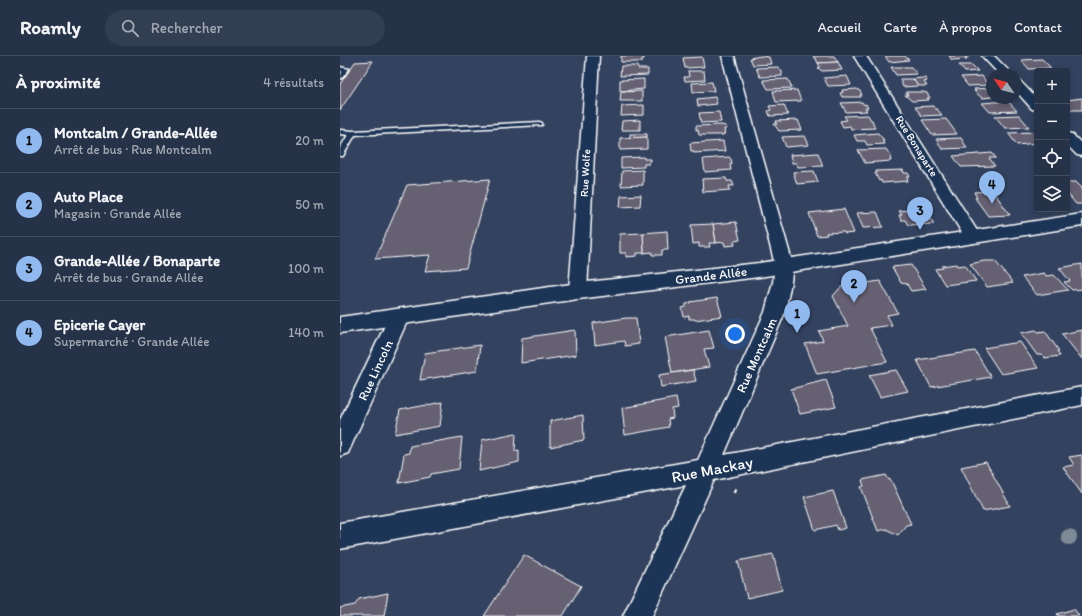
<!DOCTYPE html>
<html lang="fr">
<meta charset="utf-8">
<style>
:root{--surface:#263247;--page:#323e52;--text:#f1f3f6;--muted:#a4aab4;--line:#424d60;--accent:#90b9f0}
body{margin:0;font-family:Itim,sans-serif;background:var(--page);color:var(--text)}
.controls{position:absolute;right:12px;top:12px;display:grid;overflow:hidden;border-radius:4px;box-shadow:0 2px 6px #0003}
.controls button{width:36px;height:36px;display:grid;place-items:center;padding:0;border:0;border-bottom:1px solid var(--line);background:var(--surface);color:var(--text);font:20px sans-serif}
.compass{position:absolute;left:646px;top:12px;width:36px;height:36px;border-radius:50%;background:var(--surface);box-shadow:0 2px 6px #0003;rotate:305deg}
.you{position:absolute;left:395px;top:278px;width:14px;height:14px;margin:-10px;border:3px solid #fff;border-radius:50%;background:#1a73e8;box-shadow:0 0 0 6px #1a73e833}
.badge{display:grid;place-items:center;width:26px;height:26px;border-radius:50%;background:var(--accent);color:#111;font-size:13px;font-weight:700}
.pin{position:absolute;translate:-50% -33px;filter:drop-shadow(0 1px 2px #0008)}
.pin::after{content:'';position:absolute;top:21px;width:14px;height:12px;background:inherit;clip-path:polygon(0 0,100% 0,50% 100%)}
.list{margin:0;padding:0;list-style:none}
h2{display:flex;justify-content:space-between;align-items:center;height:52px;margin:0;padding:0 16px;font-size:17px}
h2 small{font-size:13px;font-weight:400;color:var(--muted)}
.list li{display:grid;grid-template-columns:26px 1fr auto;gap:12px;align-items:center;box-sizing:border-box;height:64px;padding:0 16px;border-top:1px solid var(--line)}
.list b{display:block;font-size:15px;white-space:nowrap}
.list p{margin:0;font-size:13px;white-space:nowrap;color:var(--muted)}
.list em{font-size:13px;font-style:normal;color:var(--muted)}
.icon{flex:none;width:22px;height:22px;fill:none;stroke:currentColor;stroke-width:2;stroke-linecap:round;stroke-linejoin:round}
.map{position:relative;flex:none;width:742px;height:560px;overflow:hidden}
header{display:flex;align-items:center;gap:24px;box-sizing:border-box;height:56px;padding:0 20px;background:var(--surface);border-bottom:1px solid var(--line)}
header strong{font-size:19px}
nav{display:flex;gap:22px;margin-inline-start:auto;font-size:14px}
.search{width:280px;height:36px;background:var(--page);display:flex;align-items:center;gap:10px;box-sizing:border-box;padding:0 14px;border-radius:22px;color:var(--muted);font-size:15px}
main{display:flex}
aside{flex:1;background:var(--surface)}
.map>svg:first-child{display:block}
.building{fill:#656072;stroke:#fff}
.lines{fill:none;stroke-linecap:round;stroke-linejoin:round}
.service-casing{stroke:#fff;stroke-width:3}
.minor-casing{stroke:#fff;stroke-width:3}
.secondary-casing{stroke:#fff;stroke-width:3}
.path{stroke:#fff;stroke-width:3;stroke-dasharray:5 4;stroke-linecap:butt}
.service{fill:#1d3557;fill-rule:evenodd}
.minor{fill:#1d3557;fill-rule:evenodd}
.secondary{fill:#1d3557;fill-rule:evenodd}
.tree{fill:#7e8a96}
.labels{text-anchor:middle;stroke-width:4;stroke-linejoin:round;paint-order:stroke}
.far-street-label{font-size:11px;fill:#fff;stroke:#1d3557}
.street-label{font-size:13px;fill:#fff;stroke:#1d3557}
.near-street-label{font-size:16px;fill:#fff;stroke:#1d3557}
</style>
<header>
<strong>Roamly</strong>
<div class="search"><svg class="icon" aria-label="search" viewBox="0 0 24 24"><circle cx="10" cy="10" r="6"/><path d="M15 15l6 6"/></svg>Rechercher</div>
<nav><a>Accueil</a><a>Carte</a><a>À propos</a><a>Contact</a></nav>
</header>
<main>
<aside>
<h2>À proximité<small>4 résultats</small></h2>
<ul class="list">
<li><span class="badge">1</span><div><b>Montcalm / Grande-Allée</b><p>Arrêt de bus · Rue Montcalm</p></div><em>20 m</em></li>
<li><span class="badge">2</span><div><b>Auto Place</b><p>Magasin · Grande Allée</p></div><em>50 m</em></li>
<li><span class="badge">3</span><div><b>Grande-Allée / Bonaparte</b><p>Arrêt de bus · Grande Allée</p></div><em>100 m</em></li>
<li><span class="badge">4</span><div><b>Epicerie Cayer</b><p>Supermarché · Grande Allée</p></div><em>140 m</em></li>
</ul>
</aside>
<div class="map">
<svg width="742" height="560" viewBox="0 0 742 560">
<rect width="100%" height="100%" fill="#33425f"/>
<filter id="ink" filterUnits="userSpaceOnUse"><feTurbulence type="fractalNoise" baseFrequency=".025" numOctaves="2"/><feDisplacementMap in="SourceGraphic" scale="8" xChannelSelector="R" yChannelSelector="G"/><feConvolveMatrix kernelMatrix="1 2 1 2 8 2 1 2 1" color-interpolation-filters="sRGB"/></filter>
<g filter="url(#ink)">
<g class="building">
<path d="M281 0H304V3H302V6H281Z"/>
<path d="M421 0 429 1 431 8 413 9 410 2Z"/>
<path d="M474 0H494L498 6 478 7 476 3 473 1Z"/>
<path d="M545 0H565L569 4 549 6Z"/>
<path d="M609 0H628L629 1H625L627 3 612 4Z"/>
<path d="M362 1 364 11 345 12 343 2Z"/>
<path d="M702 3 711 12 689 13 681 4Z"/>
<path d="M33 5 0 54V28L15 6Z"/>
<path d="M498 6 502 14 482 15 478 12 480 11 478 7Z"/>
<path d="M619 9H632L638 15 625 16Z"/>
<path d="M281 10H297L298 13H308V19L280 20Z"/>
<path d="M438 11 440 14H442V20L420 21 416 12Z"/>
<path d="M551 11H571L577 18 556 19Z"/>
<path d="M348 15H364L365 24 345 25 344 21H349Z"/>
<path d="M507 20 511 29 488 30 484 22Z"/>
<path d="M642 20 648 29 628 30 621 21Z"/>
<path d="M582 22H585L587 25 584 26 587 30H578L573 23Z"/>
<path d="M304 23V33L280 35V24Z"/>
<path d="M448 23 452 32 428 33 423 24Z"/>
<path d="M560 23H573L578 30 563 31Z"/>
<path d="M372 26 374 35 353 36 352 27Z"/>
<path d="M652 32V41L642 42 634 35H636L634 33Z"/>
<path d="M517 33 520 35 522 39H520L521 41H502L500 37 503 36 502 34Z"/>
<path d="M457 34 461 45 436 46 433 35Z"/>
<path d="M302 35V45H280L281 36Z"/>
<path d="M566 36H583L587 37 590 42H587L589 44 572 45 565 39H568Z"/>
<path d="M375 41 377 48 358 50 357 43Z"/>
<path d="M742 42V54H732L727 50 729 49 727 47V44Z"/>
<path d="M668 45 677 55 650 56 642 47Z"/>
<path d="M522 46 524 49 526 48 528 52H525L527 55 506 56 501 47Z"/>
<path d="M304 49V59L281 60 282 50Z"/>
<path d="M444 49 448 59 430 60 428 55 431 54 429 50Z"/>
<path d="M593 50 595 53H597L602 59 582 60 575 51Z"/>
<path d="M379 56 381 66 361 67 359 57Z"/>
<path d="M528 59 531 64H532L535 72 511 73 510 70 503 71 500 65 507 64 504 60Z"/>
<path d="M679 59 689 71 665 72 655 60Z"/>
<path d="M606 63 617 78 592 79 582 64Z"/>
<path d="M300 64V74H281L282 65Z"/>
<path d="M458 64 462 74 439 75 434 68H437L436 65Z"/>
<path d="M381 69 386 70 387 73H384L385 78H383V79H359L358 74H356V70Z"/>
<path d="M693 76 697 80V87L677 89 668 77Z"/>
<path d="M538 77 544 84H542L544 88 527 89 525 85H517L514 79Z"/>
<path d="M290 78H307V81L290 82Z"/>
<path d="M465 80 469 89 446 91 442 81Z"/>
<path d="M307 81V93L280 94V82Z"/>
<path d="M621 82 627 92 602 93 596 83Z"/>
<path d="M383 85 385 95 354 97V95H351L350 87Z"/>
<path d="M546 93 552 102H550L551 105 525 107 518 94Z"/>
<path d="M478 97 483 110 458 111 456 107H452L450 99Z"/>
<path d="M652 97 656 102H649L655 110 621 111 613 100Z"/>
<path d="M304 101V103H311V105H309V108H304V111L281 112V102Z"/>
<path d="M389 101 391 103 392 108H390L391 114 365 116 363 103Z"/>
<path d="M303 114V129L281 130 282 115Z"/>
<path d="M563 114 564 117H568L570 121H567L568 125 542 127 541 124 539 125 535 117H537L536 115Z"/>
<path d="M474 115 478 126 457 128 453 116Z"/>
<path d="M386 122 387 125H392L394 130H389L390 134 363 136 362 123Z"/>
<path d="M150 123 126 212 85 215 90 199 35 203 67 129Z"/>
<path d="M727 126H736L742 132V148H736L727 137Z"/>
<path d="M653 135 670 159 648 160 635 142H637L634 136Z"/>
<path d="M301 139 300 150 280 151 281 140Z"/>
<path d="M504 153 514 177 505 178 504 176 486 177 487 179 477 180 469 157Z"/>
<path d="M585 153 594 168 568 169 565 164H561L559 159H562L559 155Z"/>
<path d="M537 156 543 171 523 172 517 157Z"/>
<path d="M396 166 400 184 394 185 395 189 385 190 384 186 376 187 373 168Z"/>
<path d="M373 168 376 187H369L370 191H359V187L353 188 351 169Z"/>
<path d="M327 175 328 194H322V199H312V196L304 197 303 177Z"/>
<path d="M303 177 304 197H297V200L286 201V197H280V178Z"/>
<path d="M644 205H655L673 227 647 231 630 208Z"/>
<path d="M616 208 617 210 625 209 636 225 605 229 595 213 603 212 602 210Z"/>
<path d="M742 208V233L732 234 724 226 730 225 719 212Z"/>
<path d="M571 209 586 233 571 235 567 228 561 227 552 211Z"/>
<path d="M704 217 706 220 714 219 728 234 697 239 682 221Z"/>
<path d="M540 225 558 257 547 259 552 269 530 272 547 306 477 318 465 288 483 285 479 275 508 270 493 240 501 231Z"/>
<path d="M377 242 382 260 355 264 354 263H349V260L344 261 342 252 346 251V248L351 247 350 246Z"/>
<path d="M286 262H296L299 288 285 290 284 285 255 289 253 267Z"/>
<path d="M235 274 236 299 181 307 182 282Z"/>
<path d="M369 274 374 292 364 293 369 311 332 317 325 281Z"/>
<path d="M696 274 698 276 705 275 719 295H717L720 300 705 302 702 299H697L681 277Z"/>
<path d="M742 274V303L722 278Z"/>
<path d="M680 286 698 312 661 318 644 292Z"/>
<path d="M140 289 137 315 80 324 85 297Z"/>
<path d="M635 295 651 321 591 331 577 304Z"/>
<path d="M353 314 356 325 321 331 319 319Z"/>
<path d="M556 314 568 335 540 341 529 319Z"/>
<path d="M486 324 496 351 460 358 451 333Z"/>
<path d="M336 342 338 352 332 353 333 362 328 363 329 371 285 379 282 352Z"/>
<path d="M103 346 100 370 55 378 60 354Z"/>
<path d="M243 359 244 384 210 391V365Z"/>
<path d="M176 377 175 395 179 394V406L139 415 142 384Z"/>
<path d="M122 381 119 413 91 418 90 421 59 427 64 398 69 397 70 390Z"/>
<path d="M742 399V438L723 411 734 409 729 401Z"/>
<path d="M646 406 670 450 643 455 621 411Z"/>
<path d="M546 419 549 424H551L571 468 566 469 558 479 546 473 538 475 521 431 524 430 522 424Z"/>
<path d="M493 435 506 472 498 474 496 469 475 474 464 441Z"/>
<path d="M433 498 442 534 407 542 398 505Z"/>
<path d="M184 499 241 530 223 560H144Z"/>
<path d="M48 537 44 560H0V552L15 549 19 543Z"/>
<path d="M734 553 739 560H718L717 558Z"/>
</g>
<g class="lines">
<g class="service-casing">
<g id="service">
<path d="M0 11 9 13 2 22 0 23 2 15H0Z"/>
<path d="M200 66 202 67V69L15 79 3 100H0V92L8 79 0 78V74L13 75Z"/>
</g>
</g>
<g class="minor-casing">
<g id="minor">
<path d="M247 0H259L247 235 245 240 238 242 231 240 229 235Z"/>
<path d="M382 0H394L453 209 451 226 445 256 384 399 742 331V349L374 424 312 560H283L346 429 0 493V467L358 404 425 256 433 226 435 209Z"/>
<path d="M514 0H526L641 181 639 185 633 187 627 185Z"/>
<path d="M642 0H654L672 18H659Z"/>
<path d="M676 24 680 25 697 43V54L692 53 676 35Z"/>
<path d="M727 77 732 78 742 88V100L737 99 727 89Z"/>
<path d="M59 254 66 256 69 261 8 397 0 400V364L49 261 52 256Z"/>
</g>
</g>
<g class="secondary-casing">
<path id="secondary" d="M742 158V170L419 221 238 243 0 277V261L238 227 419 207Z"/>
</g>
<path class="path" d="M394 437 396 432"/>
<use href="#service" class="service"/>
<use href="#minor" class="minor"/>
<use href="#secondary" class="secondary"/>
</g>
<circle class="tree" cx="729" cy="481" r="8"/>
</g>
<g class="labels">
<g class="far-street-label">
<text transform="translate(577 90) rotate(58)" y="4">Rue Bonaparte</text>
<text transform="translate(245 117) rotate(-87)" y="4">Rue Wolfe</text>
</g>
<g class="street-label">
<text transform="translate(371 219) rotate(-7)" y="5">Grande Allée</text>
<text transform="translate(416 299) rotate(-66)" y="5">Rue Montcalm</text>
<text transform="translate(35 314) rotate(-65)" y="5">Rue Lincoln</text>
</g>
<g class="near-street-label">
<text transform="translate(372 413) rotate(-11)" y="6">Rue Mackay</text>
</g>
</g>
</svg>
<div class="controls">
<button>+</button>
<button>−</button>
<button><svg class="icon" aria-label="locate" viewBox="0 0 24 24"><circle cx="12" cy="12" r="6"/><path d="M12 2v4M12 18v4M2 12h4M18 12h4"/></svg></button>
<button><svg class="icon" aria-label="layers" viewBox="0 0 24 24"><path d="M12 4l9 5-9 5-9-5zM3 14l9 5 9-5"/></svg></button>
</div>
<svg class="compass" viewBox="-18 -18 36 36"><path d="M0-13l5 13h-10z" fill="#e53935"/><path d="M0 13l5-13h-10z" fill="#a4aab4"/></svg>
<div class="you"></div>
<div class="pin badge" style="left:457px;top:277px">1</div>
<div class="pin badge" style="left:514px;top:247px">2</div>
<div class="pin badge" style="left:580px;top:174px">3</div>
<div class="pin badge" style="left:652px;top:148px">4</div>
</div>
</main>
